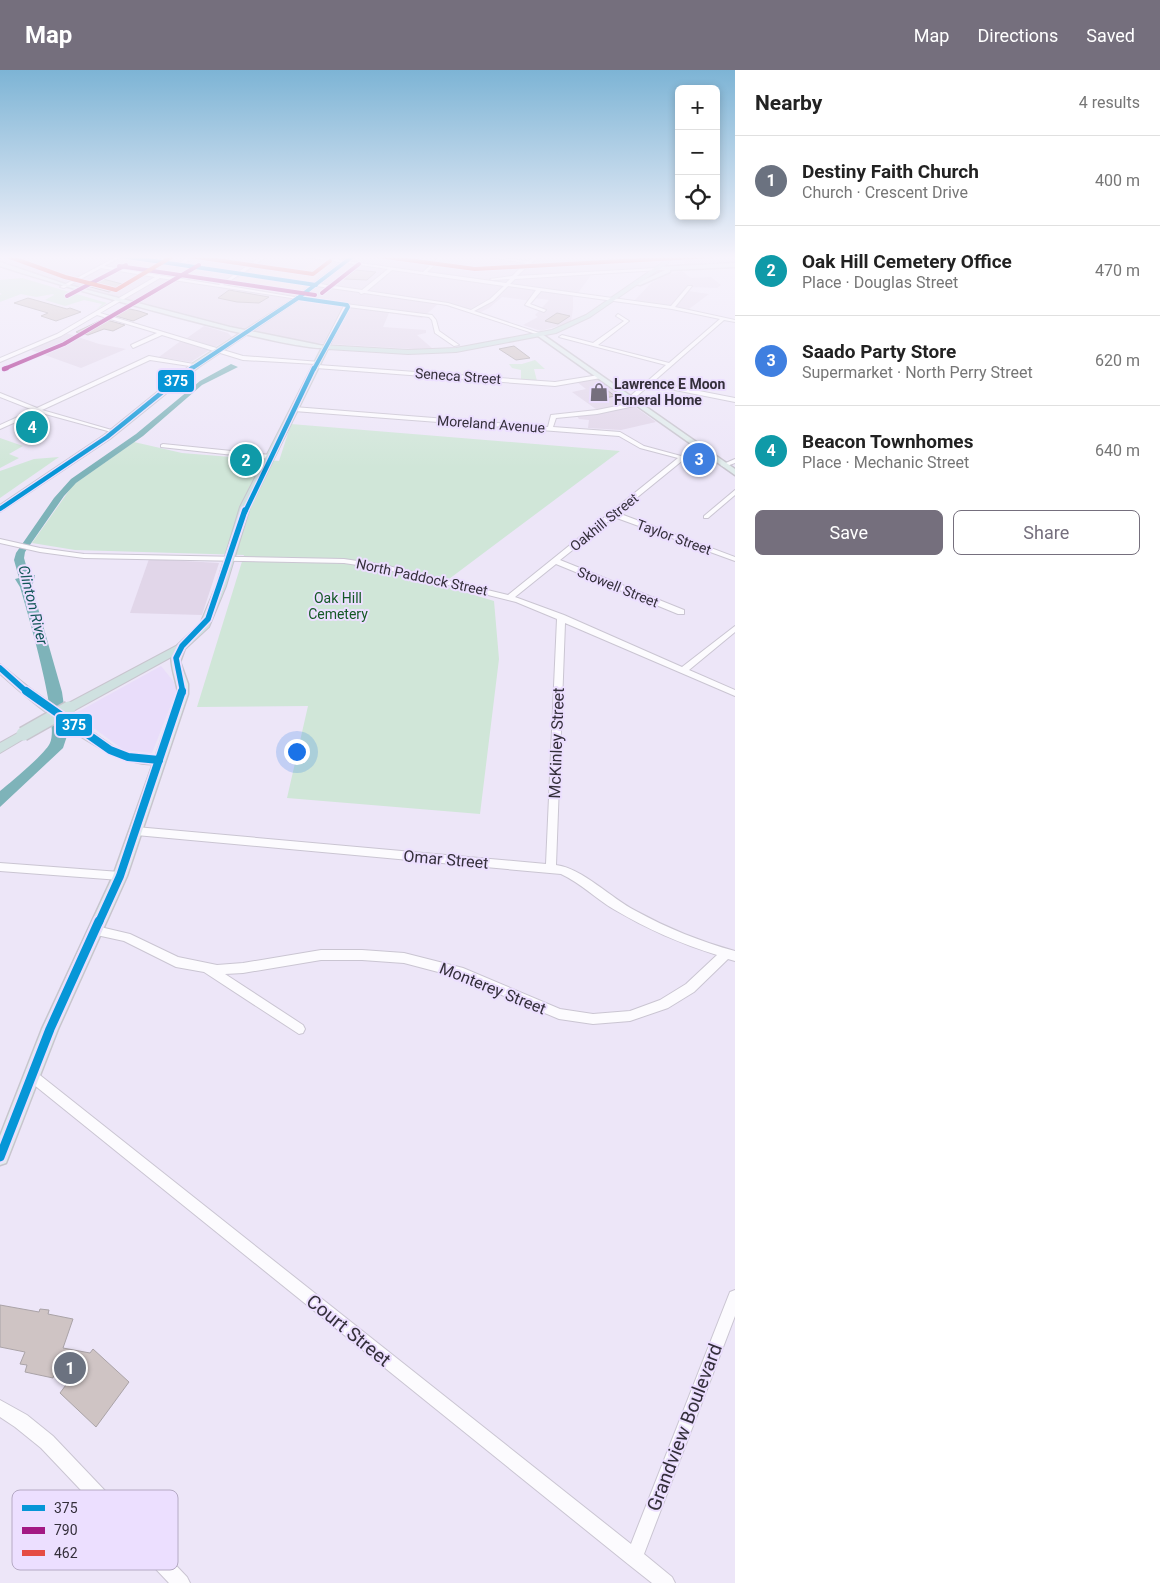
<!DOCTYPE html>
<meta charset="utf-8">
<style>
:root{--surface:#fff;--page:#f6f6f6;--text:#222;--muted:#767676;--line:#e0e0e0;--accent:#756f7d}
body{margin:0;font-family:Roboto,sans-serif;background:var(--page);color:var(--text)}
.controls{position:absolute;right:15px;top:15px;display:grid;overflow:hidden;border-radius:8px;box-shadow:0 2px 8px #0003}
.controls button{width:45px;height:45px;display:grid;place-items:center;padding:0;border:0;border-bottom:1px solid var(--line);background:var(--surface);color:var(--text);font:25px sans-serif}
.you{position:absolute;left:296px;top:681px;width:18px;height:18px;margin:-12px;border:4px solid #fff;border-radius:50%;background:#1a73e8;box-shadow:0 0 0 8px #1a73e833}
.badge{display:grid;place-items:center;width:32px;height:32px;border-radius:50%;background:var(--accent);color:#fff;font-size:16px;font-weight:700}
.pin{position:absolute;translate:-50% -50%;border:2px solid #fff;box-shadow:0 1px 5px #0006}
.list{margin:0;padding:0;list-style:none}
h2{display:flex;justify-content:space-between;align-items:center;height:65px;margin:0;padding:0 20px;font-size:21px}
h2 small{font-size:16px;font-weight:400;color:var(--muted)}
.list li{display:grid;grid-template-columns:32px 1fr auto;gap:15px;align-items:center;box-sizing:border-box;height:90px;padding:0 20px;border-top:1px solid var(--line)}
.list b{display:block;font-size:19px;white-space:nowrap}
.list p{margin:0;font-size:16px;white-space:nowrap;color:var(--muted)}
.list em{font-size:16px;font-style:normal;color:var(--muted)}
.actions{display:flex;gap:10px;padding:15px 20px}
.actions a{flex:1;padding:11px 0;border:1px solid var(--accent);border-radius:8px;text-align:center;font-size:18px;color:var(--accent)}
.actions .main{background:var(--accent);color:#fff}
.icon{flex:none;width:28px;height:28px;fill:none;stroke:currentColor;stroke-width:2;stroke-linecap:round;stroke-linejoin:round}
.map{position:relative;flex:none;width:735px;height:1513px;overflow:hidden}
header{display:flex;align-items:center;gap:30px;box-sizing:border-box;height:70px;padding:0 25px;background:var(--accent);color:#fff}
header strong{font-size:24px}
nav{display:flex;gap:28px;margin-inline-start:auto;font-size:18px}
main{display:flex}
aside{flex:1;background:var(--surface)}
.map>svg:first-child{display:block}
.commercial{fill:#e1d6e9}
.built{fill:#e9ddfa}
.medical{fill:#eedde1}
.green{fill:#d0e6d8}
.water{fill:#7eb3b9}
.building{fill:#cfc4c4;stroke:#aaa3a7}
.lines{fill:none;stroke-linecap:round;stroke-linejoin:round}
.minor-casing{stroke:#cac5d2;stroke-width:2}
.major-casing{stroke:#c8c5ce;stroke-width:3}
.highway-casing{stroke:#c8c5ce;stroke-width:2}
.minor{fill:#fcfbfe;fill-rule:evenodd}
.major{fill:#e1ecec;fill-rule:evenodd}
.highway{fill:#cfe1e0;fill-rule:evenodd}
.highway-bridge-casing{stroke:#c8c5ce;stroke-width:16;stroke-linecap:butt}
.highway-bridge{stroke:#cfe1e0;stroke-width:13}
.bus-1-far4-casing{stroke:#ecdfff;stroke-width:5.5}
.bus-1-far3-casing{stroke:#ecdfff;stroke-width:7}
.bus-1-far2-casing{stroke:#ecdfff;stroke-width:9}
.bus-1-far1-casing{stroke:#ecdfff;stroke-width:11}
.bus-1-casing{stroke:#ecdfff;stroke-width:13}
.bus-2-far1-casing{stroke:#ecdfff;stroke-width:5.5}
.bus-2-casing{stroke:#ecdfff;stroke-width:7}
.bus-3-casing{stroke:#ecdfff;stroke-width:5.5}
.bus-1-far4{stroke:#0696d7;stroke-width:4}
.bus-1-far3{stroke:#0696d7;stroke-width:4.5}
.bus-1-far2{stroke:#0696d7;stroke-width:5.5}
.bus-1-far1{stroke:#0696d7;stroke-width:8}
.bus-1{stroke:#0696d7;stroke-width:9}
.bus-2-far1{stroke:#a31984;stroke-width:4}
.bus-2{stroke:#a31984;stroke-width:4.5}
.bus-3{stroke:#e54c44;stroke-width:4}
.labels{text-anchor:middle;stroke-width:4;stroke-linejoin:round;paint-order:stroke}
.far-street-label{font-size:14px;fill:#342f3b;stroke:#ecdfff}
.far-poi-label{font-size:14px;font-weight:bold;fill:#342f3b;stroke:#ecdfff;text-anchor:start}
.far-park-label{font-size:14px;fill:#145925;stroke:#ecdfff}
.far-water-label{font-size:15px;font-style:italic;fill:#125758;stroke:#ecdfff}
.street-label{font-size:16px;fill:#342f3b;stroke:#ecdfff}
.near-street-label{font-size:19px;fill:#342f3b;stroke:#ecdfff}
.key{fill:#ecdfff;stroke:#b5aac4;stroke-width:1}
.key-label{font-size:14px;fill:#342f3b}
.line-badge{stroke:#ecdfff;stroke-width:2}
.badge-label{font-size:14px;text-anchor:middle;font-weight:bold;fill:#fff}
</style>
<header>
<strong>Map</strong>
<nav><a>Map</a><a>Directions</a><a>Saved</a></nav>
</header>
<main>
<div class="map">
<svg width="735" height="1513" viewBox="0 0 735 1513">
<rect width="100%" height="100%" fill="#ede6f8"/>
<g class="commercial">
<path d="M0 186H665L655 197 642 202 591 205 578 223 547 222 573 226V238L571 252 541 261 523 255 538 247 535 245 549 230 534 228 531 231 502 227 489 238 477 244 438 234 422 248 389 243 383 257 426 260V263L417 265 433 279H414L313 273 278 268 40 206 0 190Z"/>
<path d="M682 186H735V192L685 195Z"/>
<path d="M682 201 691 208 711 207 721 215 717 218 691 217 688 221 709 224 689 239 634 231 651 213 666 205Z"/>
<path d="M204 256 228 263 232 267 215 277 187 268Z"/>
<path d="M66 263 99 274 126 279 81 298 31 280Z"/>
<path d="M182 270 211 279 191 292 159 287Z"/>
<path d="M596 309 656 352 621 360 588 358 589 350 579 349 577 346 600 342 572 322 586 319 577 312Z"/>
<path d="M149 489 219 493 202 545 130 543Z"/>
</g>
<path class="built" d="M161 596 178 617 152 683 124 680 74 644Z"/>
<path class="medical" d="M314 191 334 194 294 225 228 215 259 194 302 200Z"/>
<g class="green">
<path d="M22 208 107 233 96 240 102 234 84 230 65 236 45 230 54 225 53 224 36 227 21 224 0 232V225L2 224 0 223V210Z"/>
<path d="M535 290 545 299H534L537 311 521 310V300L512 298 509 294H522Z"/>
<path d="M291 354 620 381 441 515 494 531 499 589 480 744 287 728 308 636 197 637 244 485 75 480 32 473 73 415 134 372 182 383 279 391Z"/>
<path d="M0 368 23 376 9 384 19 388 0 398Z"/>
<path d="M59 387 0 428V401L34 389Z"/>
</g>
<path class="water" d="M231 294 238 297 202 315 143 366 76 413 64 426 25 482 24 488 29 506 35 505 32 517 62 622 68 663 63 678 0 737V721C11 712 45 684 50 673 60 652 28 544 20 517L15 509 19 508 14 490 16 483 54 428 71 409 136 364 200 311Z"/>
<g class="building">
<path d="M356 200 376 202 367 210 344 209Z"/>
<path d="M103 209 126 215 109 222 87 216Z"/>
<path d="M229 220 263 226 269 227 259 233 237 232 218 228Z"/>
<path d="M28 228 67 239 70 238 81 242 56 251 41 246 48 243 14 233Z"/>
<path d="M125 238 139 241 148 244 133 251 112 245Z"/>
<path d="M557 243 570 246 558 254 545 251Z"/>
<path d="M103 249 125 255 113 261 104 259 88 265 76 262Z"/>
<path d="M514 276 530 288 516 290 499 279Z"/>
<path d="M604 318 615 326 600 329 590 321Z"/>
<path d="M0 1235 39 1242 40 1239 49 1240 48 1244 73 1249 63 1278 90 1283 93 1279 129 1312 96 1357 60 1323 74 1304 55 1301 53 1308 25 1302 27 1295 20 1294 25 1282 0 1277Z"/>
</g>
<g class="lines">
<g class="minor-casing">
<g id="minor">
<path d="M118 186H129L179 193 191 186H196L183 194 238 202 262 186H267L243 203 362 220 388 199 299 186H311L423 202 440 186H445L427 202 506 213 510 209 492 210 490 209 512 206 525 193 484 186 528 191 534 186H539L517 206 657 198 659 200 515 209 510 214 671 236 688 216H692L675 237 735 250V252L724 250 653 312 735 328V332L650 315 632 330H628V328L666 295 559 267 562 265 593 273 624 251 616 246 618 244 629 251 598 275 669 293 720 249 672 239 541 221 530 234 546 240 544 242 525 235 536 220 508 216 493 231 474 241 542 264V266L447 235 364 223 361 224 359 222 239 205 223 215 306 229 432 245 436 250 439 261 459 275 454 276 435 263 432 250 429 247 348 237 329 277 326 279 323 277 344 236 160 208 100 243 243 286 320 292 321 293 318 295 555 312 599 305 601 306V308L555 316 316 298 313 296 316 294 243 290 162 265 133 278 131 275 157 263 97 245 61 266 0 292V288L57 264 155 207 101 198 64 218 60 217ZM121 187 175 195 177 197 180 196 235 204 219 215 104 196ZM392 200 504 216 490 229 471 240 448 233 367 221Z"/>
<path d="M149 286 199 295 196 297 150 290 42 340 115 361V363L38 342 0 359V355L33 340 0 327V323L37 338Z"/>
<path d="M637 332 639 333V335L597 344 556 348 553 357 620 362 644 376 681 386 695 375H699V377L618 443 735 487V491L614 447 560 490 684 540V544H678L556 494 515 527 564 545 682 597 735 556V562L689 600 735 620V626L565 553 556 795C582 798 612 829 636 841 667 858 701 872 735 881V891L728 889 694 922 668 938 630 951 593 954 559 949 461 908 404 893 362 890H321L243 903 225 904 303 955 305 959 303 963 299 964 204 902 176 897 124 871 92 864 90 861 92 858 96 856 130 864 178 887 217 895 243 893 321 880H362L404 883 463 898 560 939 593 944 630 941 660 930 686 914 717 885C681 874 647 859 615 840 596 829 581 813 561 804L136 765 132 764 131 761 132 758 136 757 546 794 557 549 516 532 384 499 344 493 84 488 40 482 0 473V469L40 478 84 484 344 489 384 495 508 525 678 388 640 378 619 366 294 341 291 339 294 337 548 357 551 345 597 340Z"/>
<path d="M163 374 270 385 273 387 270 389 161 377V375Z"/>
<path d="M735 389V393L724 397 721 395Z"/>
<path d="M735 420V425L708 448H704V446Z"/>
<path d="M0 793 120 802 124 803 125 806 124 809 120 810 0 801Z"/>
<path d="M32 1000 36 1002 631 1474 728 1227 730 1222 735 1220V1246L644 1484 672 1507 675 1513H652L628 1494 28 1010 26 1006 28 1002Z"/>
<path d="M0 1330 27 1345 53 1366 187 1507 190 1513H169L41 1378 15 1357 0 1347Z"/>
</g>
</g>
<g class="major-casing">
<g id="major">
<path d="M0 192 65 214 230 257 329 277C311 288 36 209 0 196Z"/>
<path d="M735 193V197L670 200V202L640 215 635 214 665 200H655L657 197Z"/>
<path d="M538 264H542L735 399V405L538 266Z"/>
<path d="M180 575 185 578 180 592 188 614V624L127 806 58 959 6 1093 0 1095V1066L42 959 113 806 178 624C178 611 162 581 180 575Z"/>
</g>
</g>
<g class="highway-casing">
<g id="highway">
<path d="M349 186H356L300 229 199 297 110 369 0 442V435L104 365 193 293 296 227Z"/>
<path d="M667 186H673L667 194 590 247 556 263 456 282 408 284 328 279 250 437 226 516 209 557 184 580 73 641H65L63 638 65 635 176 576 200 554 216 516 240 437 323 275 408 280 456 278 552 260 586 245 663 192Z"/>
<path d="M0 594 31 619 114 677 129 683 164 687 165 690 164 693C118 706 32 633 0 604Z"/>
<path d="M23 660 29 664 27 667 0 683V673Z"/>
</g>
</g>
<use href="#minor" class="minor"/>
<use href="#major" class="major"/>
<use href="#highway" class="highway"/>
<g class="highway-bridge-casing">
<path id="highway-bridge" d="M23 664 69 638"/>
</g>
<use href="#highway-bridge" class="highway-bridge"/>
<g class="bus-1-far4-casing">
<g id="bus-1-far4">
<path d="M121 186 316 215"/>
<path d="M298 228 347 235 348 237 314 299"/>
<path d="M191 299 298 228 353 186"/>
</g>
</g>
<g class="bus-1-far3-casing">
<g id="bus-1-far3">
<path d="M0 439 107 367 192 298"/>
<path d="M245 442 314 298"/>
</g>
</g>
<g class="bus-1-far2-casing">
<g id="bus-1-far2">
<path d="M0 598 28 623"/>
<path d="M183 623 176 588 182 576 208 549 245 440"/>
</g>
</g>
<g class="bus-1-far1-casing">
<g id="bus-1-far1">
<path d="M26 621 110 680 128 687 159 690"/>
<path d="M99 852 120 806 182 621"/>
</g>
</g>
<g class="bus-1-casing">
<path id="bus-1" d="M0 1087 50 959 99 851"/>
</g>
<g class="bus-2-far1-casing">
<g id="bus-2-far1">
<path d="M119 196 315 225"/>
<path d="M322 223 359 194"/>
<path d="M67 226 126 195"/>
<path d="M4 299 64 274 199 195"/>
</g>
</g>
<g class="bus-2-casing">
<path id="bus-2" d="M4 299 7 298"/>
</g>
<g class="bus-3-casing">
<g id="bus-3">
<path d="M7 186 65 207 116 220 173 186"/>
<path d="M189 186 313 204 330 191"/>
<path d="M378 186 475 199 714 186"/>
</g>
</g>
<use href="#bus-1-far4" class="bus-1-far4"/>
<use href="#bus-1-far3" class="bus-1-far3"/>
<use href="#bus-1-far2" class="bus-1-far2"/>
<use href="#bus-1-far1" class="bus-1-far1"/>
<use href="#bus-1" class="bus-1"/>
<use href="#bus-2-far1" class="bus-2-far1"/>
<use href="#bus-2" class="bus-2"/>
<use href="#bus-3" class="bus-3"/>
</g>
<linearGradient id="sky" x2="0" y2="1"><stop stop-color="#7db4d5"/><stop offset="0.47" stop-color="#f7f4fc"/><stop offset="1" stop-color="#f7f4fc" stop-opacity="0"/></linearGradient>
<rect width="735" height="398" fill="url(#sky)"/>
<defs>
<g id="shop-bare" transform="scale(1.5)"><path d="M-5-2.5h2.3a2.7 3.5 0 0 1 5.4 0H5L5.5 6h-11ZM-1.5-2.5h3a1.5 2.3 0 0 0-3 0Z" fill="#756f7d" stroke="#ecdfff" stroke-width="2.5" paint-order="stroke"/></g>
</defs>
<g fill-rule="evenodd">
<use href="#shop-bare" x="599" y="322"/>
</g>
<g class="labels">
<g class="far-street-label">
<text transform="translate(458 306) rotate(4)" y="5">Seneca Street</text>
<text transform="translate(491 354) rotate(4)" y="5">Moreland Avenue</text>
<text transform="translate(604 452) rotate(-39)" y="5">Oakhill Street</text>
<text transform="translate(674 467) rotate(20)" y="5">Taylor Street</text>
<text transform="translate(422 507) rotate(12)" y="5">North Paddock Street</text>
<text transform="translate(618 517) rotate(22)" y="5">Stowell Street</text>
</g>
<g class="far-poi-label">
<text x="614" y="319">Lawrence E Moon<tspan x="614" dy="16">Funeral Home</tspan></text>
</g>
<g class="far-park-label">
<text x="338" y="533">Oak Hill<tspan x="338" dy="16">Cemetery</tspan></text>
</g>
<g class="far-water-label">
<text transform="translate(33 535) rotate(76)" y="5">Clinton River</text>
</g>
<g class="street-label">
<text transform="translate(556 673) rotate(-88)" y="6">McKinley Street</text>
<text transform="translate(446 789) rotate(5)" y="6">Omar Street</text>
<text transform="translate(493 918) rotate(22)" y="6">Monterey Street</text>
</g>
<g class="near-street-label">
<text transform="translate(349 1260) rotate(39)" y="7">Court Street</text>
<text transform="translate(684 1357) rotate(-69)" y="7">Grandview Boulevard</text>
</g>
</g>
<rect x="12" y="1420" width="166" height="80" rx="8" class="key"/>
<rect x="22" y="1435" width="23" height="6" fill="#0696d7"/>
<rect x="22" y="1457" width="23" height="7" fill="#a31984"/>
<rect x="22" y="1480" width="23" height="6" fill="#e54c44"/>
<g class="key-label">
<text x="54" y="1443">375</text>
<text x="54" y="1465">790</text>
<text x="54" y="1488">462</text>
</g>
<g class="line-badge">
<rect x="157" y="299" width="38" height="24" rx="5" fill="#0696d7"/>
<rect x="55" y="643" width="38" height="24" rx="5" fill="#0696d7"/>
</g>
<g class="badge-label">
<text x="176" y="316">375</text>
<text x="74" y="660">375</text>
</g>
</svg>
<div class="controls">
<button>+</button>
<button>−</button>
<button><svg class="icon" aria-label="locate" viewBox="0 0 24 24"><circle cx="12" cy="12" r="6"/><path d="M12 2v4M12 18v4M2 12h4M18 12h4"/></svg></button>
</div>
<div class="you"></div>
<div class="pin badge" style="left:70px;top:1298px;background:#6b7280">1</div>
<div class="pin badge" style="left:246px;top:390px;background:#0f9aa8">2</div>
<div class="pin badge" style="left:699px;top:389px;background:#3f7fe0">3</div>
<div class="pin badge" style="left:32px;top:357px;background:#0f9aa8">4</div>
</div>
<aside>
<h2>Nearby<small>4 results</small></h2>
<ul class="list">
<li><span class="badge" style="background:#6b7280">1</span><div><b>Destiny Faith Church</b><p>Church · Crescent Drive</p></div><em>400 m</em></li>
<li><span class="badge" style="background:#0f9aa8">2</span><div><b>Oak Hill Cemetery Office</b><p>Place · Douglas Street</p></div><em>470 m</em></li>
<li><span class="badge" style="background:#3f7fe0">3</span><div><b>Saado Party Store</b><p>Supermarket · North Perry Street</p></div><em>620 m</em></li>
<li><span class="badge" style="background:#0f9aa8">4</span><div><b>Beacon Townhomes</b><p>Place · Mechanic Street</p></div><em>640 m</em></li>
</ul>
<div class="actions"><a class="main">Save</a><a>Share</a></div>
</aside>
</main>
